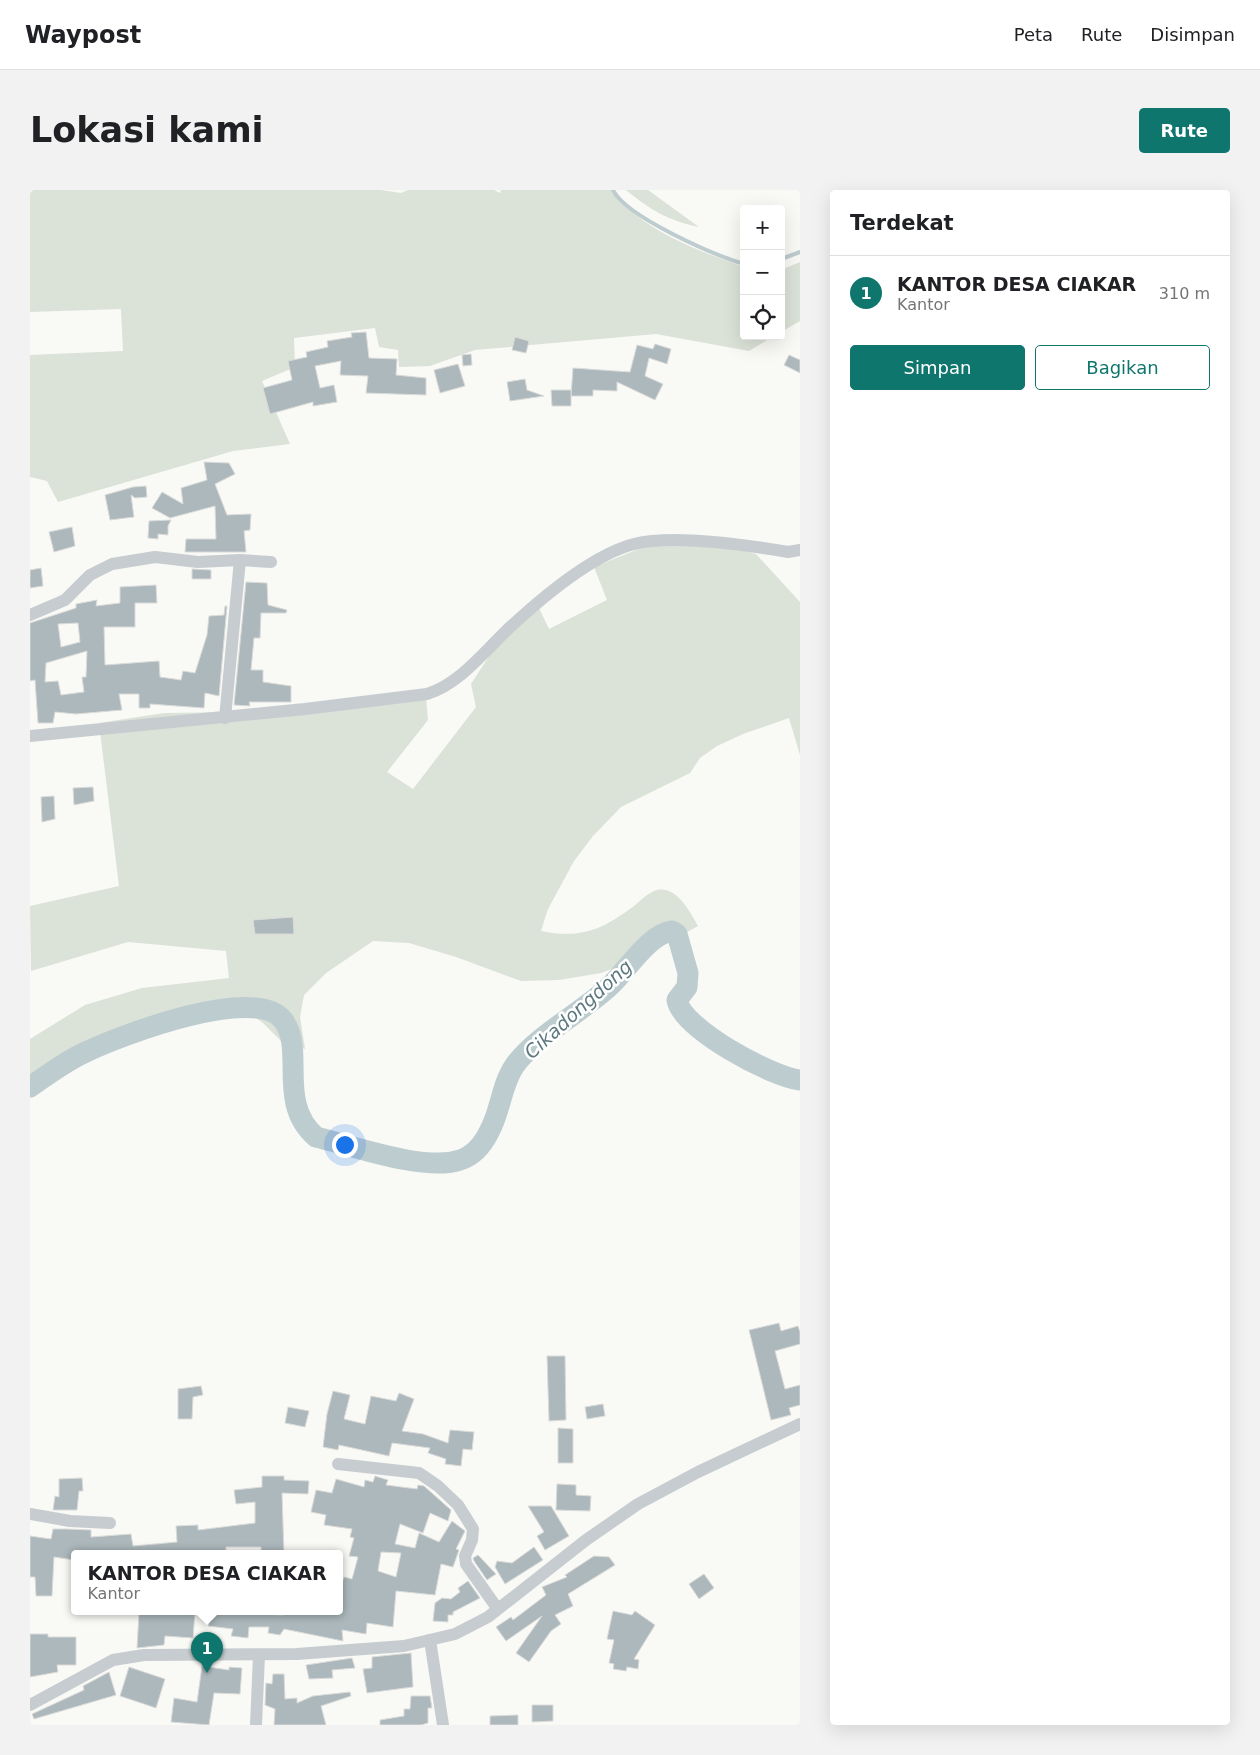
<!DOCTYPE html>
<html lang="id">
<meta charset="utf-8">
<style>
:root{--surface:#fff;--page:#f2f2f2;--text:#202124;--muted:#757577;--line:#e0e0e0;--accent:#0f766e}
body{margin:0;font-family:"DejaVu Sans",sans-serif;background:var(--page);color:var(--text)}
.controls{position:absolute;right:15px;top:15px;display:grid;overflow:hidden;border-radius:5px;box-shadow:0 5px 20px #0002}
.controls button{width:45px;height:45px;display:grid;place-items:center;padding:0;border:0;border-bottom:1px solid var(--line);background:var(--surface);color:var(--text);font:25px sans-serif}
.you{position:absolute;left:314px;top:954px;width:18px;height:18px;margin:-12px;border:4px solid #fff;border-radius:50%;background:#1a73e8;box-shadow:0 0 0 8px #1a73e833}
.badge{display:grid;place-items:center;width:32px;height:32px;border-radius:50%;background:var(--accent);color:#fff;font-size:16px;font-weight:700}
.pin{position:absolute;translate:-50% -41px;filter:drop-shadow(0 1px 2px #0008)}
.pin::after{content:'';position:absolute;top:26px;width:18px;height:15px;background:inherit;clip-path:polygon(0 0,100% 0,50% 100%)}
.popup{position:absolute;left:41px;top:1360px;width:272px;height:65px;box-sizing:border-box;display:grid;place-content:center;border-radius:5px;background:var(--surface);filter:drop-shadow(0 1px 4px #0005);font-size:16px;white-space:nowrap;color:var(--muted)}
.popup b{font-size:19px;color:var(--text)}
.popup::after{content:'';position:absolute;left:50%;top:100%;margin-left:-10px;border:10px solid transparent;border-top-color:var(--surface)}
.list{margin:0;padding:0;list-style:none}
h2{display:flex;justify-content:space-between;align-items:center;height:65px;margin:0;padding:0 20px;font-size:21px}
h2 small{font-size:16px;font-weight:400;color:var(--muted)}
.list li{display:grid;grid-template-columns:32px 1fr auto;gap:15px;align-items:center;box-sizing:border-box;height:75px;padding:0 20px;border-top:1px solid var(--line)}
.list b{display:block;font-size:19px;white-space:nowrap}
.list p{margin:0;font-size:16px;white-space:nowrap;color:var(--muted)}
.list em{font-size:16px;font-style:normal;color:var(--muted)}
.actions{display:flex;gap:10px;padding:15px 20px}
.actions a{flex:1;padding:11px 0;border:1px solid var(--accent);border-radius:5px;text-align:center;font-size:18px;color:var(--accent)}
.actions .main{background:var(--accent);color:#fff}
.icon{flex:none;width:28px;height:28px;fill:none;stroke:currentColor;stroke-width:2;stroke-linecap:round;stroke-linejoin:round}
.map{position:relative;flex:none;width:770px;height:1535px;overflow:hidden;border-radius:5px}
header{display:flex;align-items:center;gap:30px;box-sizing:border-box;height:70px;padding:0 25px;background:var(--surface);border-bottom:1px solid var(--line)}
header strong{font-size:24px}
nav{display:flex;gap:28px;margin-inline-start:auto;font-size:18px}
.intro{display:flex;align-items:center;justify-content:space-between;box-sizing:border-box;height:120px;padding:0 30px}
h1{margin:0;font-size:35px}
.button{padding:12px 22px;border-radius:5px;background:var(--accent);color:#fff;font-size:18px;font-weight:700}
main{display:flex;gap:30px;padding:0 30px}
aside{flex:1;background:var(--surface);border-radius:5px;box-shadow:0 5px 20px #0002}
.map>svg:first-child{display:block}
.green{fill:#dbe2d7}
.lines{fill:none;stroke-linecap:round;stroke-linejoin:round}
.stream{stroke:#bdcccf;stroke-width:4}
.river{stroke:#bdcccf;stroke-width:21}
.building{fill:#acb8bc;stroke:#dbdbd9;fill-rule:evenodd}
.minor{stroke:#c6cccf;stroke-width:12}
.labels{text-anchor:middle;stroke-width:5;stroke-linejoin:round;paint-order:stroke}
.water-label{font-size:19px;font-style:italic;fill:#5c787e;stroke:#fff}
</style>
<header>
<strong>Waypost</strong>
<nav><a>Peta</a><a>Rute</a><a>Disimpan</a></nav>
</header>
<div class="intro"><h1>Lokasi kami</h1><a class="button">Rute</a></div>
<main>
<div class="map">
<svg width="770" height="1535" viewBox="0 0 770 1535">
<rect width="100%" height="100%" fill="#f9f9f6"/>
<g class="green">
<path d="M0 0H351L371 3 378 0H464L470 3 471 0H581C615 42 664 59 714 77V146H744L719 161 626 144 445 160 400 176 369 177 368 160 349 157 345 138 264 148 265 177 232 191 260 254 203 261 28 312 17 291 0 287V165L93 161 91 119 0 122Z"/>
<path d="M596 0H618L669 37C636 30 621 20 596 0Z"/>
<path d="M770 72V131L751 142V80Z"/>
<path d="M667 348 726 364 770 412V565L759 528 713 544 687 556 670 568 660 583 591 617 563 646 544 671 518 719 511 741C551 749 572 740 604 716 610 711 619 702 627 700 647 696 660 722 668 736L609 769 571 783 529 790 491 791 426 767 379 753 343 751 296 783 274 805 270 827 275 859 252 852 232 832 217 822C142 830 67 861 0 895V849L55 815 112 798 199 788 196 761 98 752 1 781 0 716 89 696 69 533 134 523 211 522 396 507 398 530 357 582 383 599 446 517 441 494 465 457 508 416 519 439 577 410 564 377 621 354Z"/>
</g>
<g class="lines">
<g class="stream">
<path d="M583 0C596 27 684 65 714 74"/>
<path d="M751 69 770 62"/>
</g>
<path class="river" d="M0 897C19 884 37 870 58 861 92 845 225 794 253 830 276 860 246 912 286 947 323 956 396 982 430 970 443 966 453 954 459 942 471 921 471 895 485 875 507 845 554 821 581 795 598 779 619 744 642 741L647 744 658 783 657 797 647 810C652 839 742 887 770 890"/>
</g>
<g class="building">
<path d="M336 142 339 168 367 169 366 185 396 188V205L336 203 338 186 310 185 311 171 285 176 290 198 304 195 307 212 283 216V212L240 224 233 198 262 190 258 171 277 167 276 162 298 157 297 151 322 147 321 143Z"/>
<path d="M485 147 499 151 496 163 482 160Z"/>
<path d="M625 154 641 159 637 174 619 168 615 186 633 194 625 210 587 192V201L563 200V206H541L543 178 600 182 607 155 623 159Z"/>
<path d="M441 164 442 175 433 176 432 165Z"/>
<path d="M759 165 770 170V183L754 175Z"/>
<path d="M428 174 435 196 410 203 404 180Z"/>
<path d="M495 189 497 200 514 206 480 211 477 192Z"/>
<path d="M521 200H541V216H522Z"/>
<path d="M174 272 199 273 205 284 185 294 197 325 221 324 220 340 214 341 216 362H155L156 349H186L185 316 140 328 122 318 132 302 153 314 151 298 177 290Z"/>
<path d="M116 296 117 307 105 308 101 305 104 327 80 330 75 305 103 297Z"/>
<path d="M141 330 138 336V345L128 344V349L118 348 119 331Z"/>
<path d="M42 337 45 356 24 362 19 342Z"/>
<path d="M11 378 13 396 0 398V380Z"/>
<path d="M162 379 181 380V389H162Z"/>
<path d="M216 392 237 393 238 415 257 420 256 423H231L230 448H224L221 480H233V492L261 496V512H219L220 516 204 515Z"/>
<path d="M126 395 127 413H105V437H74L75 475 129 471 130 487 151 490 153 481 165 483 177 445 179 426 194 425 195 416H197L189 506 175 503 174 518 120 514V518H109V504H89L92 520 46 524 25 522 23 533H8L5 490 0 491V433L46 418V414L67 410 66 416 90 413V397ZM48 433 50 452 31 457 28 434ZM57 461 56 487H52L54 502 31 505 28 491 15 492 16 473Z"/>
<path d="M63 597 64 611 44 615 43 598Z"/>
<path d="M24 606 25 629 12 632 11 607Z"/>
<path d="M263 727 264 744H225L223 730Z"/>
<path d="M749 1133 751 1141 768 1136 770 1142V1154L745 1161 755 1199 770 1195V1215L759 1218 761 1225 741 1230 719 1140Z"/>
<path d="M517 1166H535L536 1230 519 1231Z"/>
<path d="M171 1196 173 1205 163 1207 162 1229H148V1199Z"/>
<path d="M303 1201 320 1205 314 1229 335 1234 341 1206 366 1211 369 1203 384 1209 372 1241 393 1244 418 1253 420 1240 444 1242 442 1260 433 1259 431 1276 415 1274 416 1269 398 1263 400 1258 362 1253 359 1266 309 1255 308 1260 293 1257 297 1224Z"/>
<path d="M573 1214 575 1226 557 1229 555 1217Z"/>
<path d="M258 1217 279 1221 275 1237 255 1233Z"/>
<path d="M528 1238 543 1239V1273H528Z"/>
<path d="M232 1286H254V1290L279 1291 278 1304 252 1303 254 1364H231V1357H196V1364H44V1370L24 1367 22 1406H6L5 1387H0V1346L21 1349 23 1339H36L61 1340V1347L101 1344 103 1356 147 1352 146 1336 168 1335V1340L225 1333V1312L206 1314 204 1300 232 1297Z"/>
<path d="M345 1286 358 1290 356 1295 387 1299 388 1295 394 1296 421 1320 418 1331 400 1323 393 1343 370 1334 365 1354 385 1358 389 1343 409 1352 422 1331 435 1341 426 1359 429 1360 423 1377 411 1374 405 1405 366 1401 363 1437 337 1433 336 1444 312 1440 313 1451 254 1439 250 1445 238 1443 239 1437H219L218 1448 201 1446 203 1439 178 1436 182 1422 253 1425V1422H310V1398L314 1387 322 1389 328 1367 319 1366 324 1348 320 1347 322 1339 294 1335 296 1325 281 1322 286 1300 302 1303 306 1289 334 1297 335 1290 343 1292ZM351 1362 371 1363 366 1387 348 1381Z"/>
<path d="M52 1288 53 1301H49L47 1320H23L25 1306 29 1307V1289Z"/>
<path d="M527 1294 546 1295V1305L561 1306 560 1321 526 1320Z"/>
<path d="M498 1316H521L539 1346 515 1360 507 1346 514 1342Z"/>
<path d="M504 1357 513 1370 475 1394 465 1377 467 1371 482 1373Z"/>
<path d="M448 1365 466 1384 457 1390 444 1371 443 1368Z"/>
<path d="M564 1366 579 1367 585 1375 538 1404 543 1416 525 1425 531 1434 521 1441 499 1472 486 1463 512 1426 476 1451 466 1437 481 1427 483 1430 516 1405 512 1397 537 1387 535 1385Z"/>
<path d="M674 1384 684 1398 669 1409 659 1394Z"/>
<path d="M438 1391 450 1408 423 1422V1425H418V1432L403 1431 405 1413 412 1408 421 1409 430 1402 428 1398Z"/>
<path d="M583 1421 602 1425 605 1421 625 1435 604 1469 609 1470 608 1479 597 1477 596 1481 583 1479 584 1474 579 1473 584 1450 577 1449Z"/>
<path d="M109 1422H165L163 1448 135 1446 134 1455 107 1458Z"/>
<path d="M0 1444H18V1447H46V1475H27L28 1482 0 1487Z"/>
<path d="M381 1463 383 1497 337 1503 333 1479 342 1478V1467Z"/>
<path d="M322 1468 325 1478 302 1480 303 1488 279 1489 276 1475Z"/>
<path d="M172 1476 199 1480V1477L212 1478 210 1504 184 1503 179 1535 141 1532 144 1508 167 1512Z"/>
<path d="M99 1477 135 1489 126 1518 90 1506Z"/>
<path d="M79 1482 86 1505 4 1529 2 1524 54 1500 53 1496Z"/>
<path d="M243 1484H254L255 1509 267 1508V1513L283 1506 320 1502 321 1506 291 1516 296 1535H244L245 1519 235 1515 236 1493 242 1494Z"/>
<path d="M381 1506H400L402 1518H398V1533L391 1535H350V1530L374 1526V1519H380Z"/>
<path d="M502 1515H523V1531L502 1532Z"/>
<path d="M488 1525V1535H460V1526Z"/>
</g>
<g class="lines">
<g class="minor">
<path d="M0 425 35 410 60 385 82 374 125 367 168 372 210 370"/>
<path d="M195 528 210 370 241 372"/>
<path d="M0 546 275 519 397 504C429 494 453 463 476 441 508 411 562 365 604 354 644 344 716 355 758 362L770 360"/>
<path d="M308 1274 389 1283 408 1296 428 1315 443 1339 442 1350 435 1366 436 1374 467 1418"/>
<path d="M0 1324 40 1331 80 1333"/>
<path d="M400 1450 413 1535"/>
<path d="M0 1515 83 1470 114 1465 267 1464 374 1456 425 1444 458 1427 556 1350 608 1314 668 1282 770 1234"/>
<path d="M226 1535 229 1465"/>
</g>
</g>
<g class="labels">
<g class="water-label">
<text transform="translate(548 819) rotate(-42)" y="7">Cikadongdong</text>
</g>
</g>
</svg>
<div class="controls">
<button>+</button>
<button>−</button>
<button><svg class="icon" aria-label="locate" viewBox="0 0 24 24"><circle cx="12" cy="12" r="6"/><path d="M12 2v4M12 18v4M2 12h4M18 12h4"/></svg></button>
</div>
<div class="you"></div>
<div class="pin badge" style="left:177px;top:1483px">1</div>
<div class="popup"><b>KANTOR DESA CIAKAR</b>Kantor</div>
</div>
<aside>
<h2>Terdekat<small></small></h2>
<ul class="list">
<li><span class="badge">1</span><div><b>KANTOR DESA CIAKAR</b><p>Kantor</p></div><em>310 m</em></li>
</ul>
<div class="actions"><a class="main">Simpan</a><a>Bagikan</a></div>
</aside>
</main>
